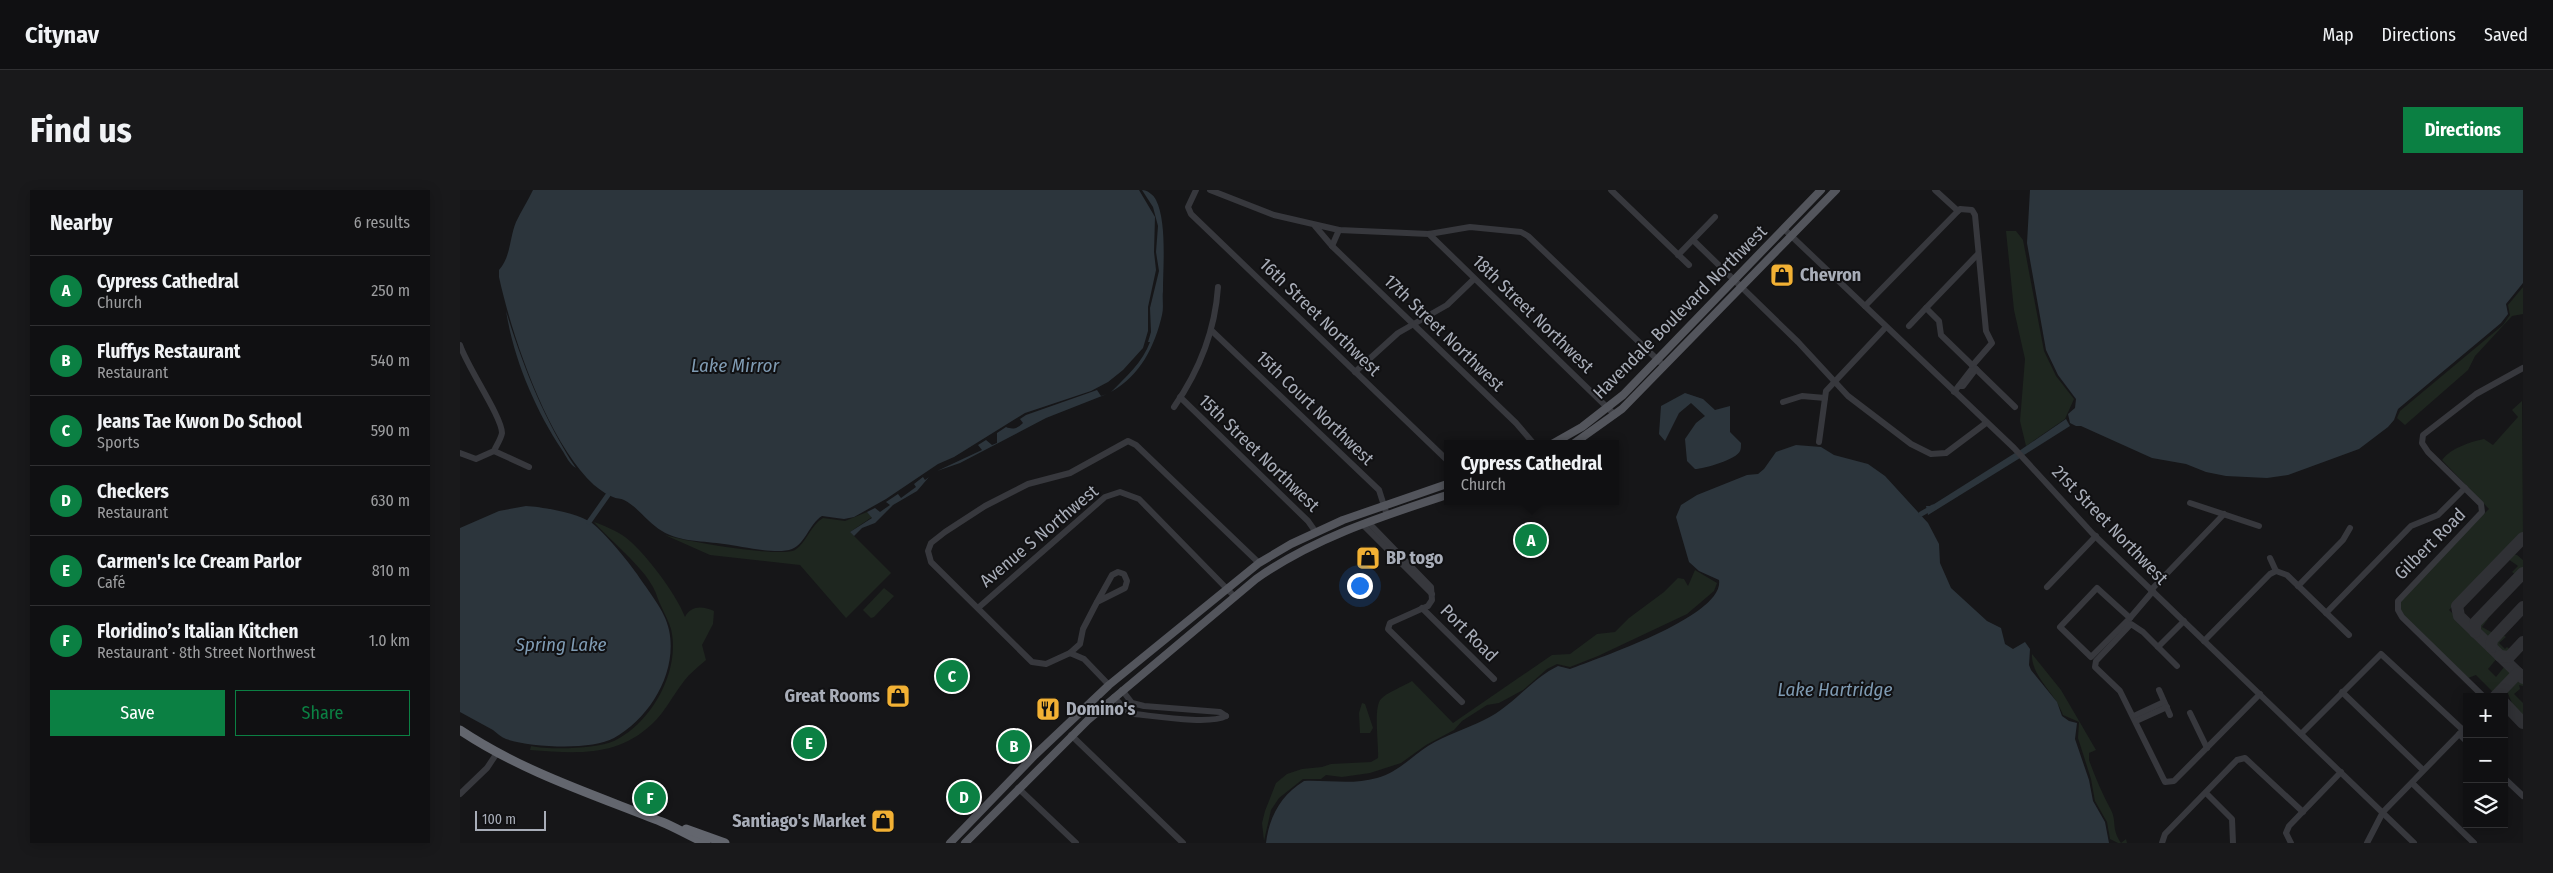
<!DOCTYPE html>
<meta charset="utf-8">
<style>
:root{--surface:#101012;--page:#19191b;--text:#f1f3f6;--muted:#9c9d9f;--line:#303032;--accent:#0b8043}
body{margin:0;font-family:"Fira Sans Condensed",sans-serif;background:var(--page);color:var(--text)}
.controls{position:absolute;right:15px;bottom:15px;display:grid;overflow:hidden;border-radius:0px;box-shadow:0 2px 12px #0003}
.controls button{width:45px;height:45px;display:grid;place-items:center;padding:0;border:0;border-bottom:1px solid var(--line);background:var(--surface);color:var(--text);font:25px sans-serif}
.scale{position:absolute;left:15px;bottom:12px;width:71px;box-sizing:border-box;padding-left:5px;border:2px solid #a8adb8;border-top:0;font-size:14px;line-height:18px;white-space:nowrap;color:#a8adb8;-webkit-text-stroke:4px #111113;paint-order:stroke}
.you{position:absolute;left:899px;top:395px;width:18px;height:18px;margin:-12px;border:4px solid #fff;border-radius:50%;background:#1a73e8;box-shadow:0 0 0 8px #1a73e833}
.badge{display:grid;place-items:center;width:32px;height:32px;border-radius:50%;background:var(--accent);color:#fff;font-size:16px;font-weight:700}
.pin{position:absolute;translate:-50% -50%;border:2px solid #fff;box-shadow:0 1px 5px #0006}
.popup{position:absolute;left:984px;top:250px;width:175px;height:65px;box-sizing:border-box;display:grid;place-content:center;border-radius:0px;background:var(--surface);filter:drop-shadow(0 1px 4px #0005);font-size:16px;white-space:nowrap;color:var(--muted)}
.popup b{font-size:19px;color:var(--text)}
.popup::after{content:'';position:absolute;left:50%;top:100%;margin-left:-10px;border:10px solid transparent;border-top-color:var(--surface)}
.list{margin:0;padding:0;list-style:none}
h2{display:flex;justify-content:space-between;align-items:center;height:65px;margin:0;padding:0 20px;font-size:21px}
h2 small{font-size:16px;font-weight:400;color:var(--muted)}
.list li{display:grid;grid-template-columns:32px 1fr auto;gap:15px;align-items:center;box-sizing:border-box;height:70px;padding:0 20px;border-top:1px solid var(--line)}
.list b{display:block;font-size:19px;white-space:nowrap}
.list p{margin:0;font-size:16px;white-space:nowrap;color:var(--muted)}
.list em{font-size:16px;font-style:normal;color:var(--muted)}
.actions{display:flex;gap:10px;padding:15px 20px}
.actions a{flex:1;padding:11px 0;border:1px solid var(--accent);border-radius:0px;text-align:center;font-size:18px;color:var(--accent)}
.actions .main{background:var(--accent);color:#fff}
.icon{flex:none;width:28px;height:28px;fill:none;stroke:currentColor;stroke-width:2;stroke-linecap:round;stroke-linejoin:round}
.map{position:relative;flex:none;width:2063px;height:653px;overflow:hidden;border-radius:0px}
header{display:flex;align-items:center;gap:30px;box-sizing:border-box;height:70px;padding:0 25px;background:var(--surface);border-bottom:1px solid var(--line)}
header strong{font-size:24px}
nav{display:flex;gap:28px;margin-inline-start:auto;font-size:18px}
.intro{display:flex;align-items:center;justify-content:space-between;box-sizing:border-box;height:120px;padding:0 30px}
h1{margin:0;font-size:35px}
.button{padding:12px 22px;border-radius:0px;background:var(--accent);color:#fff;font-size:18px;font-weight:700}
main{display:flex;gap:30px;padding:0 30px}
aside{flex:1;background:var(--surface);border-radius:0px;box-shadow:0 2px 12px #0003}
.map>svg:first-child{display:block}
.green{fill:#1e261f}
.water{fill:#2c353c}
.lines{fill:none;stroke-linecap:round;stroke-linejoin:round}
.canal{stroke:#2c353c;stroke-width:5}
.taxiway{stroke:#303135;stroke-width:12}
.minor{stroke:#37383d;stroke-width:6}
.major{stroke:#53555c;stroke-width:8}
.highway{stroke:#63666e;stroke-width:9}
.labels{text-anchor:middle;stroke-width:4;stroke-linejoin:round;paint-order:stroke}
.poi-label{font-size:18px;font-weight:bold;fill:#a8adb8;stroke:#111113;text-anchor:start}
.street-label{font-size:18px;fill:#a8adb8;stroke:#111113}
.water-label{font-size:19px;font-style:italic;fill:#7f9bb3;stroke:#111113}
</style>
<header>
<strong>Citynav</strong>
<nav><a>Map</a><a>Directions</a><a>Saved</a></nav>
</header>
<div class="intro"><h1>Find us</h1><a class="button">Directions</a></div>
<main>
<aside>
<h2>Nearby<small>6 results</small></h2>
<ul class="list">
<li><span class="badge">A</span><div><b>Cypress Cathedral</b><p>Church</p></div><em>250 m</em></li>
<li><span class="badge">B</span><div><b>Fluffys Restaurant</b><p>Restaurant</p></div><em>540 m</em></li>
<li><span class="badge">C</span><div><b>Jeans Tae Kwon Do School</b><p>Sports</p></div><em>590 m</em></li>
<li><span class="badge">D</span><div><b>Checkers</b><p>Restaurant</p></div><em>630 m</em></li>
<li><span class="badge">E</span><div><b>Carmen's Ice Cream Parlor</b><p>Café</p></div><em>810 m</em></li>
<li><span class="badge">F</span><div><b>Floridino’s Italian Kitchen</b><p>Restaurant · 8th Street Northwest</p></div><em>1.0 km</em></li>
</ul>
<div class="actions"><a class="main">Save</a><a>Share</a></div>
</aside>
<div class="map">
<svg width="2063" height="653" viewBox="0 0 2063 653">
<rect width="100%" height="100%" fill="#161618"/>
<g class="green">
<path d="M1546 41H1556L1563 50 1584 161 1596 186 1614 209 1605 229 1566 256 1560 231 1565 169 1554 120Z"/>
<path d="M2063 97V124L2052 126 2015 166 2008 180 1945 235 1937 228 1940 221 2043 135 2050 125 2048 115Z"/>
<path d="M2062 211 2063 345 1989 420 2038 467 2028 479 2036 487 2045 476 2053 482V485L2035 504 2016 485 2008 488 1945 427 1941 420 1940 412 1959 388 2029 319 1982 270C1991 258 2010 252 2024 249L2033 255 2058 227 2052 220Z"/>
<path d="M407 322 412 327 390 342 431 383 386 428 340 375 250 365 205 345C223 351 321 368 335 360 347 352 350 336 363 328L385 331Z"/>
<path d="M134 332C143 335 157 341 165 347 184 361 217 405 225 427 231 415 243 416 254 421L253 434 242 455 246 470C238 477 230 483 224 491 213 505 205 522 192 534 156 568 115 563 70 560L71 556C90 560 136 559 154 551 192 533 221 480 211 439 209 432 205 425 202 418 198 411 197 404 193 397 183 377 150 350 134 332Z"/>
<path d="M2052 364 2057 365 2063 370V379L2057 386 2052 382 2058 376 2048 369Z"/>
<path d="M1235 380 1257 393 1254 401 1227 424 1138 466 1110 477 1097 474 1087 479 1063 500 1039 513 1027 515 1002 531 994 540 966 555 941 573 910 583 882 587 866 585 861 589H843L819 608 811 620 804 651 802 633 805 621 816 593 827 584 842 579 862 577 871 574 911 572 918 568C919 554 913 518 921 509 926 503 944 496 952 491L993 533 1092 465 1110 464 1137 444 1155 442 1169 428 1204 402 1218 388 1224 389 1228 396Z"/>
<path d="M424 398 434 406 414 427 411 428 403 420Z"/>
<path d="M2024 426 2028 429 2022 437 2033 443 2029 447 2024 446 2017 439V434Z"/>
<path d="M2041 443 2046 447 2039 453 2045 459 2047 457 2051 460 2047 464 2042 463 2034 454V450Z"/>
<path d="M1572 464 1601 500 1636 560 1629 563V570C1635 587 1642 603 1651 620 1657 632 1651 638 1661 653L1666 649 1667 653H1658L1650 649 1647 632 1635 611 1631 589 1618 548 1619 532 1603 525C1596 503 1571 487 1572 464Z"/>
<path d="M2057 488 2063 492V496L2059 495 2060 499 2054 504 2063 513V530L2056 523 2047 501Z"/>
<path d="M902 513 905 514 913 538 910 543H900L899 523Z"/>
</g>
<g class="water">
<path d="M73 0H679L695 27 694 62 696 80 688 117V141L683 158 663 180 648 192 631 201 565 223 494 267 478 274 426 309 394 327 384 329 362 326C349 334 346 353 332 359 317 365 281 356 264 354 245 351 219 352 202 341 188 333 178 317 164 310 161 308 156 309 153 307 147 305 139 299 134 295 88 253 52 147 39 87V80C51 66 49 50 56 32 61 21 68 11 73 0Z"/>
<path d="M682 0C687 0 694 5 696 10 707 32 703 76 703 101 702 109 704 117 702 125 695 156 680 186 651 202 665 188 683 172 690 152H688L691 142 690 118 699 81 696 62 698 36 693 17Z"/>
<path d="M1570 0H2063V93L2046 114 2048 124 2041 133 1938 219 1934 230 1928 237 1899 259 1828 285 1807 288 1766 286 1746 282 1726 274 1692 268 1621 236H1616L1610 233 1608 224 1615 218 1616 209 1598 185 1586 160 1567 53Z"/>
<path d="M46 121C63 176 84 230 116 278 110 275 106 266 102 260 75 219 54 170 46 121Z"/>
<path d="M637 200 641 206 647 204 586 228 500 273 477 281 522 260 518 255 526 250 532 255 537 253V243L546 237C553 240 558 238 563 233L560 229 566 225Z"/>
<path d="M1225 203 1243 209 1255 220 1270 216V242L1281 253C1281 256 1281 259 1280 261 1277 269 1244 279 1235 279L1227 271 1225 249 1236 233 1245 226 1231 213 1219 223 1205 251 1199 244 1201 216Z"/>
<path d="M1606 229 1610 236 1564 265 1559 261Z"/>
<path d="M1336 255 1361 257 1374 265 1408 274 1425 286 1468 333 1479 354 1480 373 1491 398 1527 431 1541 438 1545 454 1553 459 1565 452 1570 459 1569 475 1571 480 1597 512 1602 526 1609 531 1617 533 1615 549 1629 590 1633 611 1645 632 1649 653H806C809 627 821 605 844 591 868 590 893 595 917 588 937 583 951 567 968 556 986 545 1006 539 1024 530 1052 517 1071 489 1098 476L1110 479C1138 468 1265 426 1259 390L1239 381 1229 372 1216 327 1221 315 1237 305 1287 285 1298 284 1304 279 1316 262Z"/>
<path d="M1555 263 1560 268 1468 325 1466 316H1471Z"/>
<path d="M463 287 465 290 469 287 457 301 433 315 415 333 402 338 394 346 390 342 412 328 407 322 415 318 420 322 430 315 426 312 438 304 441 308 456 297 454 294Z"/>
<path d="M66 316C83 317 118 323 132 333 144 342 168 371 177 384 188 401 205 420 209 440 218 482 190 528 154 548 131 561 70 557 46 549 41 547 37 543 33 540 22 534 11 528 0 522V338L39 321Z"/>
</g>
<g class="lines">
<g class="canal">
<path d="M1461 324 1473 317"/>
<path d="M129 332 148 305"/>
</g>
<g class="taxiway">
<path d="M2063 348 1997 416 1999 426 2063 488"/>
<path d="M2015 442V433L2063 383"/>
<path d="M2031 457 2032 450 2063 417"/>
<path d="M2040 466 2049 467 2063 452"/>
<path d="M2035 507 2058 483"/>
<path d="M2044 513 2063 533"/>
</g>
<g class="minor">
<path d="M736 0 728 17 731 24 987 270"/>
<path d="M750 0 814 25 879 40 969 44 1010 37 1061 42 1068 46 1201 173"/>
<path d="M1151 0 1229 75"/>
<path d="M1475 0 1498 21"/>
<path d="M855 36 872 56 1056 233 1074 254"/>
<path d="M1324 39 1554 258 1633 344 1954 653"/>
<path d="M969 44 1155 225"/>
<path d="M1233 50 1338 152 1388 206 1451 254 1471 264 1486 263 1526 233"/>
<path d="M872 56 879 40"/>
<path d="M1218 65 1255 27"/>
<path d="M1405 116 1500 19 1512 20 1515 25 1526 141 1532 153 1512 176"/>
<path d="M1466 118 1518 64"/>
<path d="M1449 136 1466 118 1479 131 1481 145 1555 217"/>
<path d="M751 140 919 300 927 325"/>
<path d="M0 155C7 177 42 227 42 243 41 249 36 256 34 261"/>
<path d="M895 182 938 143 987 115 1014 89"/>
<path d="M1499 196H1503L1516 179"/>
<path d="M1494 202 1511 180 1514 181"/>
<path d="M720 207 848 331 855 341"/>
<path d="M1323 212 1342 206 1365 208"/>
<path d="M714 217C739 181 755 141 758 97"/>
<path d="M1359 252 1366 201 1426 137"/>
<path d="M34 261 69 277"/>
<path d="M0 263 16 269 34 261"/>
<path d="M1730 313 1799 336"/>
<path d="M908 332 971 397 972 410 968 416 930 433 928 439 1002 512"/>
<path d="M902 334 972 404"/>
<path d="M1810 368 1816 381"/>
<path d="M1838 396 1883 350 1890 338"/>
<path d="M1587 397 1636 346"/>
<path d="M1637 398 1670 428 1631 467 1600 437Z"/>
<path d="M1691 400 1764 324"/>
<path d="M518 418 645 307 660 302 679 309 774 406"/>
<path d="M962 418 1034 489"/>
<path d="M1866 423 1951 336 1978 325 2005 298"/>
<path d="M1670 428 1693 401"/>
<path d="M1744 451 1810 384 1816 381 1827 385 1889 445"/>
<path d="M1698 457 1724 431"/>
<path d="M610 463 620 454 623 439 637 412 652 385 658 382 664 384 667 391 665 398 637 412"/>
<path d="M1717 476 1683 442 1671 434 1636 471 1635 477 1660 501 1705 592 1714 591 1800 504"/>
<path d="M649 495 624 469 610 463 586 474 572 472 471 372 468 361 471 353 485 342 525 316 568 294 610 283 668 251 676 255 799 373"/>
<path d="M662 500 672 513 684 516 760 522 766 526"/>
<path d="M1699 500 1710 525"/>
<path d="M1882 502 1963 580"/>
<path d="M654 507 666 520 674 524C695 526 750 535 766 526"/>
<path d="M2024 507 1942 427 1938 420V411L2022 322 2021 314 1968 262 1962 253 1963 245 2016 204 2063 178"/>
<path d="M1730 523 1747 558"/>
<path d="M1674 526 1704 512"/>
<path d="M1676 531 1707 517"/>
<path d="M1841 544 1921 464 2003 540"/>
<path d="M1999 544 2007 552"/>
<path d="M611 545 723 653"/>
<path d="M2044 588 2063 606"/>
<path d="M1952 593 2014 653"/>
<path d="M558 598 616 653"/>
<path d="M1746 603 1772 629 1773 653"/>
<path d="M0 604 27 578 37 563"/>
<path d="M1702 653 1705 644 1777 570 1785 568 1843 622"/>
<path d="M1831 653 1826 643 1829 636 1881 582"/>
<path d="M1907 653 1923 622 2007 536"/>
</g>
<g class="major">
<path d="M1092 254 1122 237 1163 205 1361 0"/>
<path d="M1113 254 1162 219 1376 0"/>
<path d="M490 653 575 565 649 495 799 373 831 354 883 330 987 294"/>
<path d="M505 653 628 530 796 389C854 348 920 327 987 305"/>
</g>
<g class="highway">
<path d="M0 540C63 582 132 604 202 632 217 638 231 647 246 653"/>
<path d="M226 639 265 653"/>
</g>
</g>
<defs>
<g id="shop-square" transform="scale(1.25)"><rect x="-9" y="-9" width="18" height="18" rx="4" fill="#f2b134" stroke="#111113"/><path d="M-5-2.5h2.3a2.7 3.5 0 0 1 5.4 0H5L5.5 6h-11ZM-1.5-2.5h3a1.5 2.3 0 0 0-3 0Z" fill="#111"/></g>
<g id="restaurant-square" transform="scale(1.25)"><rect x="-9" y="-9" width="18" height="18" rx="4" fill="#f2b134" stroke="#111113"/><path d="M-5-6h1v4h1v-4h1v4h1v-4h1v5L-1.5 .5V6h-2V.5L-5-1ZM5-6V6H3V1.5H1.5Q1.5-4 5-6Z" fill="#111"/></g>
</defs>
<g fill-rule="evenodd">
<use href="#shop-square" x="1322" y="85"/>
<use href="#shop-square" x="908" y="368"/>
<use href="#shop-square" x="438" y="506"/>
<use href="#restaurant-square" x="588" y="519"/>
<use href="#shop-square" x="423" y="631"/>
</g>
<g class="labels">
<g class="poi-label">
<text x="1340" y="91">Chevron</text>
<text x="926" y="374">BP togo</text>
<text x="420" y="512" text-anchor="end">Great Rooms</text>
<text x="606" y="525">Domino's</text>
<text x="406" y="637" text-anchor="end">Santiago's Market</text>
</g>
<g class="street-label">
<text transform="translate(1220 122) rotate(-45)" y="6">Havendale Boulevard Northwest</text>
<text transform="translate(1073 124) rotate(44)" y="6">18th Street Northwest</text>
<text transform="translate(860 127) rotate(44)" y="6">16th Street Northwest</text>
<text transform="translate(984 143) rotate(44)" y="6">17th Street Northwest</text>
<text transform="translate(855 218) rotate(44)" y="6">15th Court Northwest</text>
<text transform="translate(799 263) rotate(44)" y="6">15th Street Northwest</text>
<text transform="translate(1650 335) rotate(46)" y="6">21st Street Northwest</text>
<text transform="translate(579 346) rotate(-40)" y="6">Avenue S Northwest</text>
<text transform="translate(1970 354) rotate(-45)" y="6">Gilbert Road</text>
<text transform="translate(1009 443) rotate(45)" y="6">Port Road</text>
</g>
<g class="water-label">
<text x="275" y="182">Lake Mirror</text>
<text x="101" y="461">Spring Lake</text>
<text x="1375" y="506">Lake Hartridge</text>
</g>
</g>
</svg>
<div class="controls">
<button>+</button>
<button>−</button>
<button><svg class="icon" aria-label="layers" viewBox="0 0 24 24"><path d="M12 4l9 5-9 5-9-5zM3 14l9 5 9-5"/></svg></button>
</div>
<div class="scale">100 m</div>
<div class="you"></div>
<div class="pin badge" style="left:1071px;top:350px">A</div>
<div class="popup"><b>Cypress Cathedral</b>Church</div>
<div class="pin badge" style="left:554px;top:556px">B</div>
<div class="pin badge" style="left:492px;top:486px">C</div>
<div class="pin badge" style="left:504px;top:607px">D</div>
<div class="pin badge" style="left:349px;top:553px">E</div>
<div class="pin badge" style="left:190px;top:608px">F</div>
</div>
</main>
